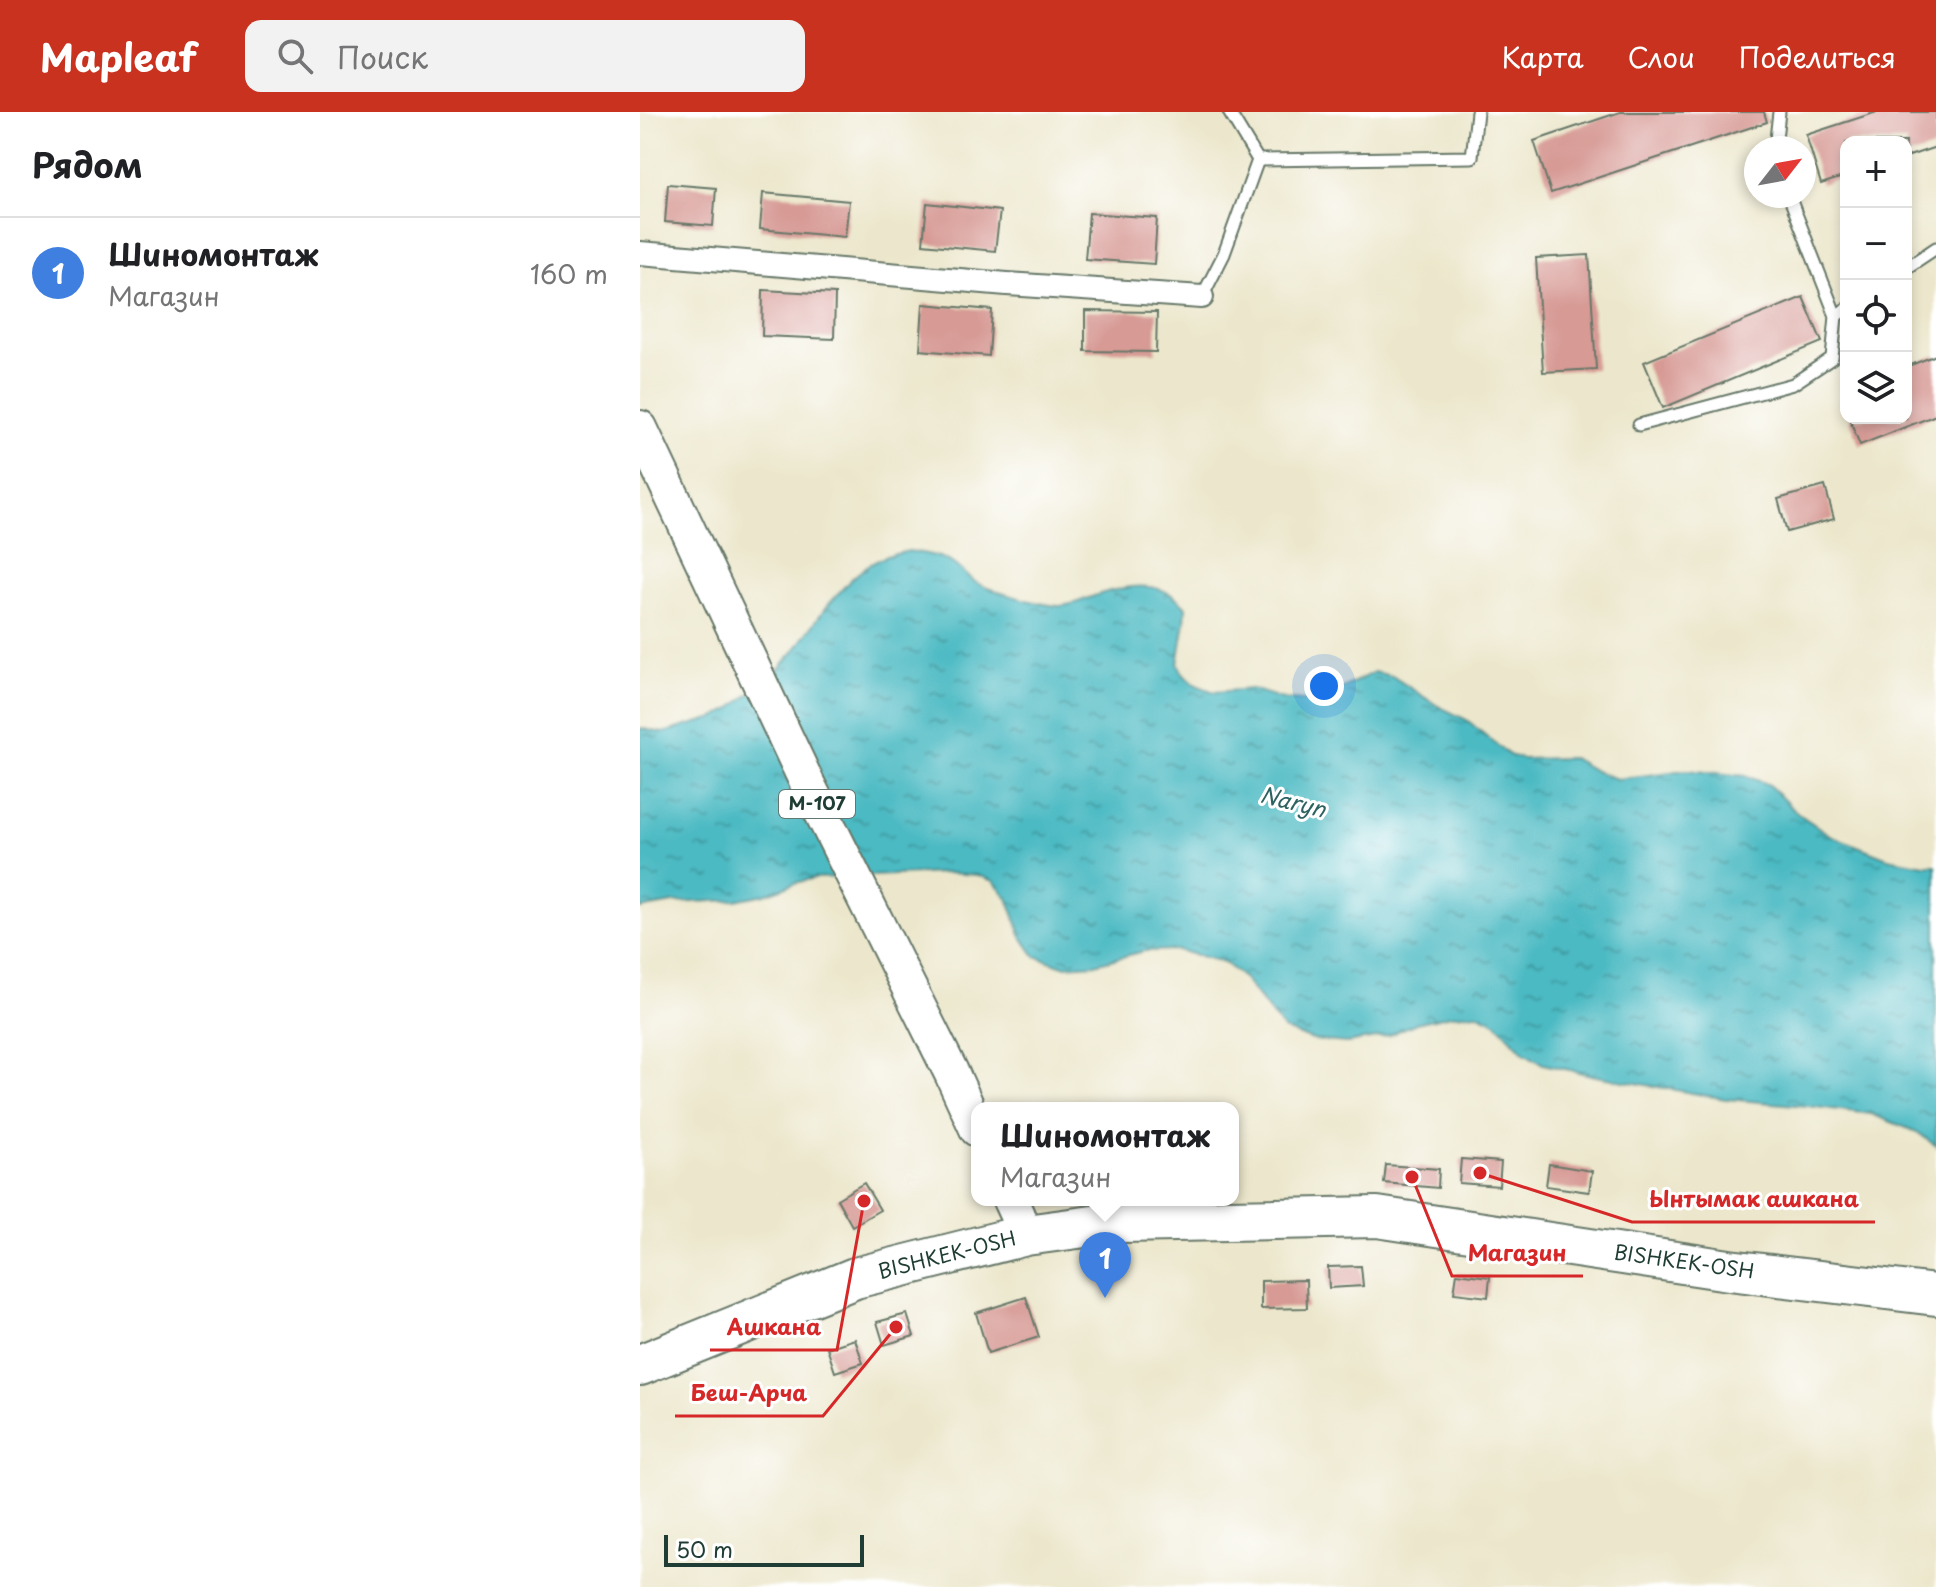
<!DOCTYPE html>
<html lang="ru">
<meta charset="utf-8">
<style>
:root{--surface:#fff;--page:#f2f2f2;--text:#202124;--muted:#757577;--line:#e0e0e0;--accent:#c8321e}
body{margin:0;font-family:"Playpen Sans",sans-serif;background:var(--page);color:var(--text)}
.controls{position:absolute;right:24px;top:24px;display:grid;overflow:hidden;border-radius:16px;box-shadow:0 4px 12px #0003}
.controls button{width:72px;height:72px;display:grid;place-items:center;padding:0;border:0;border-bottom:2px solid var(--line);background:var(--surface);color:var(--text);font:40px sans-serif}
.compass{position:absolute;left:1104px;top:24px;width:72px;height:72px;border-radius:50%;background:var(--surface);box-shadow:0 4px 12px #0003;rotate:59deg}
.scale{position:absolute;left:24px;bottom:20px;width:200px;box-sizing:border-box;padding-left:8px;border:4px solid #1f3d34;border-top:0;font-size:22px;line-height:28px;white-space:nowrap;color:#1f3d34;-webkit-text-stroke:6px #fff;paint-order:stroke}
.you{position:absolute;left:684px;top:574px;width:28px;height:28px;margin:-20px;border:6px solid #fff;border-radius:50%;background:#1a73e8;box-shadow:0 0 0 12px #1a73e833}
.badge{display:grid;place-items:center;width:52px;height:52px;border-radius:50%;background:var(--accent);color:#fff;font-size:26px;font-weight:700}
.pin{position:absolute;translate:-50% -66px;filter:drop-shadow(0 2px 4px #0008)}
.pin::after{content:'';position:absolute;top:42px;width:28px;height:24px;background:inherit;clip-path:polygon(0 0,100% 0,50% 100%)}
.popup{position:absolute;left:331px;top:990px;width:268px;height:104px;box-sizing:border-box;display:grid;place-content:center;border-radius:16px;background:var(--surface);filter:drop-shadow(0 2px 6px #0005);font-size:26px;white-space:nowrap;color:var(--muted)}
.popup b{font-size:30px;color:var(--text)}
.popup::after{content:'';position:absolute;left:50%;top:100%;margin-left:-16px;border:16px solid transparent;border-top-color:var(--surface)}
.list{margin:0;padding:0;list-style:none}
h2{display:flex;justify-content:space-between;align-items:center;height:104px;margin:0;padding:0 32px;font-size:34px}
h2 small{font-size:26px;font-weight:400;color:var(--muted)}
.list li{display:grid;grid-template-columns:52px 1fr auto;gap:24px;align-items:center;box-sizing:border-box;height:112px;padding:0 32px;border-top:2px solid var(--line)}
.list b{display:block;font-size:30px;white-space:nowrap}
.list p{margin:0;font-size:26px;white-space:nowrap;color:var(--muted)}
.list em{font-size:26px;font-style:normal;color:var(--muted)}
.icon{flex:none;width:44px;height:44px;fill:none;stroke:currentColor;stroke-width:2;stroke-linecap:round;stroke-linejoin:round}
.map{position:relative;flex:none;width:1296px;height:1475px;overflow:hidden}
header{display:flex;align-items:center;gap:48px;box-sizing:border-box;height:112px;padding:0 40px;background:var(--accent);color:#fff}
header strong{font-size:38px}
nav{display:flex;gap:44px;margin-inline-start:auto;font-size:28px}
.search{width:560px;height:72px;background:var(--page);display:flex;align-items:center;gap:20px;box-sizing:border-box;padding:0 28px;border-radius:16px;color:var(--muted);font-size:30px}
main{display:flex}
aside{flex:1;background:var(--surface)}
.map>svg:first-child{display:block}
.water{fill:url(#water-ripples);stroke:#357c7c;stroke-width:2}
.building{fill:#d79a94}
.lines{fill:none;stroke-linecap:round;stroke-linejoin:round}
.lane-casing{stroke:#677869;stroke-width:15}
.street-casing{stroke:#677869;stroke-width:26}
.primary-casing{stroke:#677869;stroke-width:38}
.highway-casing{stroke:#677869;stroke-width:44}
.lane{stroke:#fff;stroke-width:11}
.street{stroke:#fff;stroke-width:22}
.primary{stroke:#fff;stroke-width:34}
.highway{stroke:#fff;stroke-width:40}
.labels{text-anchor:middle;stroke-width:6;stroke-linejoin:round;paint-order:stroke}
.shield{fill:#fff;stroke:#627771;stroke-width:2}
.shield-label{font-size:18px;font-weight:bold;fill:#1f3d34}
.street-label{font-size:20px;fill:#1f3d34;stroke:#fff}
.water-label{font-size:22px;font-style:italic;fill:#2c625f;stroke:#fff}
.leader{fill:none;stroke:#d62828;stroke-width:3}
.callout-dot{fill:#d62828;stroke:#fff;stroke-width:3}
.callout-label{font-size:22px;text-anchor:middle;font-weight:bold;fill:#d62828;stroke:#fff;stroke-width:6;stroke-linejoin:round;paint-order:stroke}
</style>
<header>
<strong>Mapleaf</strong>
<div class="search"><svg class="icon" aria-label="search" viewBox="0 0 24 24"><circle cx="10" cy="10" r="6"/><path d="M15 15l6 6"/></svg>Поиск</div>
<nav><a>Карта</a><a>Слои</a><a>Поделиться</a></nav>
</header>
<main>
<aside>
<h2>Рядом<small></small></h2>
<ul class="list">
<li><span class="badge" style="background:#3f7fe0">1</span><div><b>Шиномонтаж</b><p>Магазин</p></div><em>160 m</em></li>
</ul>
</aside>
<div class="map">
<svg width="1296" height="1475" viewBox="0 0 1296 1475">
<defs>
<pattern id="water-ripples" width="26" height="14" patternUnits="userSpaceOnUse" patternTransform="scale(2)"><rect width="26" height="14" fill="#4bbac3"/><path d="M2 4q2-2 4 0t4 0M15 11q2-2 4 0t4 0" fill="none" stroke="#3e989f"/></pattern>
</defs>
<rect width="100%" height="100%" fill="#fff"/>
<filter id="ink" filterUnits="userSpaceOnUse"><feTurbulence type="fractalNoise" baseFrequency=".0125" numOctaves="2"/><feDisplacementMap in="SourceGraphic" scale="16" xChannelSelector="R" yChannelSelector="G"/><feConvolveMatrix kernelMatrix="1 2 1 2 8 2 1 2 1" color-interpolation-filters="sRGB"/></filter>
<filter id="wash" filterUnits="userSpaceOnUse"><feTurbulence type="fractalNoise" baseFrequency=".006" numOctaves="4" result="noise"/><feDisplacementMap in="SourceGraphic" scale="32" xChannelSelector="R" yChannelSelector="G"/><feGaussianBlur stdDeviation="1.8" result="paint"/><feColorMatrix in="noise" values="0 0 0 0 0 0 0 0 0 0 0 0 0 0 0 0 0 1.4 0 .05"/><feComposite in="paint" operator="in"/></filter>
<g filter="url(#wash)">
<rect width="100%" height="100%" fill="#ece7cc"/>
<path class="water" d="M269 439C286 442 302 443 316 454 323 458 328 466 335 470 351 479 400 493 419 494 433 494 447 486 460 482 491 472 523 468 546 495L545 510 538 552 544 563 556 573 574 580 612 577 643 587 663 589 683 584 703 576 734 560 752 564 798 594 827 608 869 643 881 647 932 646 955 659 977 667 1046 658 1106 664 1128 672 1156 700 1190 723 1248 746 1285 753H1296V1034L1277 1020 1231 1002 1168 994 1086 987 956 964 903 952 884 941 856 910 837 901 811 903 776 911 747 924 707 931 673 928 644 918 603 866 583 850 536 838 504 839 455 852 423 854 395 844 382 825 368 786 354 769 337 763 309 761 175 766 155 771 125 782 95 788 33 791 0 797V616L23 621 74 606 90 598 133 563 153 541 183 499 211 467 227 454 246 444Z"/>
<g id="blocks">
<g class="building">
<path d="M980 0H1124L1127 10 911 81 894 29Z"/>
<path d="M1237 0H1296V35L1266 45V30H1206V64L1181 72 1166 23Z"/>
<path d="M28 72 76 76 73 114 25 110Z"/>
<path d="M123 81 209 89 205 125 120 117Z"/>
<path d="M287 91 360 99 355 139 283 132Z"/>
<path d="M449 101 517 106 514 152 445 147Z"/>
<path d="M949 143 956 257 903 260 896 146Z"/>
<path d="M123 178 195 182 194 227 122 224Z"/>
<path d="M1163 185 1182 230 1023 296 1004 250Z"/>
<path d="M283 192 352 198 349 244 280 238Z"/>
<path d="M445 199 517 200 516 240 445 239Z"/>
<path d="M1296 243V303L1220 333 1209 306H1266V255Z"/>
<path d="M1185 374 1194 407 1147 420 1138 387Z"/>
<path d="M821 1047 861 1050 859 1074 819 1071Z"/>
<path d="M909 1052 952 1059 949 1080 906 1074Z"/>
<path d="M746 1053 799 1057 798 1076 744 1071Z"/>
<path d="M224 1071 240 1098 212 1114 197 1087Z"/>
<path d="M721 1154 723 1174 689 1176 688 1155Z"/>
<path d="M817 1161 850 1165 848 1185 814 1181Z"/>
<path d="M666 1168 667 1196 621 1197V1169Z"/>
<path d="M386 1185 399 1225 348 1241 336 1201Z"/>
<path d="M267 1202 274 1224 244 1233 237 1210Z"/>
<path d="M215 1227 223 1251 195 1260 187 1236Z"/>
</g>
</g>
</g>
<g filter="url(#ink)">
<use href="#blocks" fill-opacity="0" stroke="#677869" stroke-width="2"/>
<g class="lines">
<g class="lane-casing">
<g id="lane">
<path d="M589 0 618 48 832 45 837 0"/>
<path d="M1135 36 1139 0"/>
<path d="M1266 156 1296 136"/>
<path d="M562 185 584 142 618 48"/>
<path d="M1196 204 1206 197"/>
<path d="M999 313 1153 272 1192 246 1196 204 1149 84"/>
</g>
</g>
<g class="street-casing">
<path id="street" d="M0 141 367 172 562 185"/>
</g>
<g class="primary-casing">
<g id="primary">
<path d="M0 316 168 673 312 962 337 1017"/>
<path d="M370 1088 386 1123"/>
</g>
</g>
<g class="highway-casing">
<path id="highway" d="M0 1253 215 1166 386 1123 482 1110 737 1105 1089 1158 1296 1183"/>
</g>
<use href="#lane" class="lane"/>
<use href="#street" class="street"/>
<use href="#primary" class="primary"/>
<use href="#highway" class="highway"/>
</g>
</g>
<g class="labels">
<rect class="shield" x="139" y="678" width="76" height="28" rx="6"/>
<g class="shield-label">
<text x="177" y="698">М-107</text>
</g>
<g class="street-label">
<text transform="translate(307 1143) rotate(-14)" y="7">BISHKEK-OSH</text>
<text transform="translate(1044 1150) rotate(8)" y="7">BISHKEK-OSH</text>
</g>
<g class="water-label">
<text transform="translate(653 690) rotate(14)" y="8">Naryn</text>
</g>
</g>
<path class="leader" d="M840 1061L992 1110H1235M772 1065L812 1164H943M224 1089L197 1238H70M256 1215L183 1304H35"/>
<g class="callout-dot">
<circle cx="840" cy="1061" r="8"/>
<circle cx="772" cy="1065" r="8"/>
<circle cx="224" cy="1089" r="8"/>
<circle cx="256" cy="1215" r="8"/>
</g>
<g class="callout-label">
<text x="1114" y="1095">Ынтымак ашкана</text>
<text x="877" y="1149">Магазин</text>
<text x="134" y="1223">Ашкана</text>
<text x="109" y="1289">Беш-Арча</text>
</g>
</svg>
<div class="controls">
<button>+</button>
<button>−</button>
<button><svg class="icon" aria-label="locate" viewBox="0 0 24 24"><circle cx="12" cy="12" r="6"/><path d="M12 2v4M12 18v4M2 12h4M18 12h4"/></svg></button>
<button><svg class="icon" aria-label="layers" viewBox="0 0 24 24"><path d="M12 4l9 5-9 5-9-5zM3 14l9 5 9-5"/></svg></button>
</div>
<svg class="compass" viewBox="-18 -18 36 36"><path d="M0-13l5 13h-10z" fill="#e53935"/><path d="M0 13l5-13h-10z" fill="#757577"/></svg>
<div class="scale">50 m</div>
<div class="you"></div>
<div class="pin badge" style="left:465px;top:1186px;background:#3f7fe0">1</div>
<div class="popup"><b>Шиномонтаж</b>Магазин</div>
</div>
</main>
